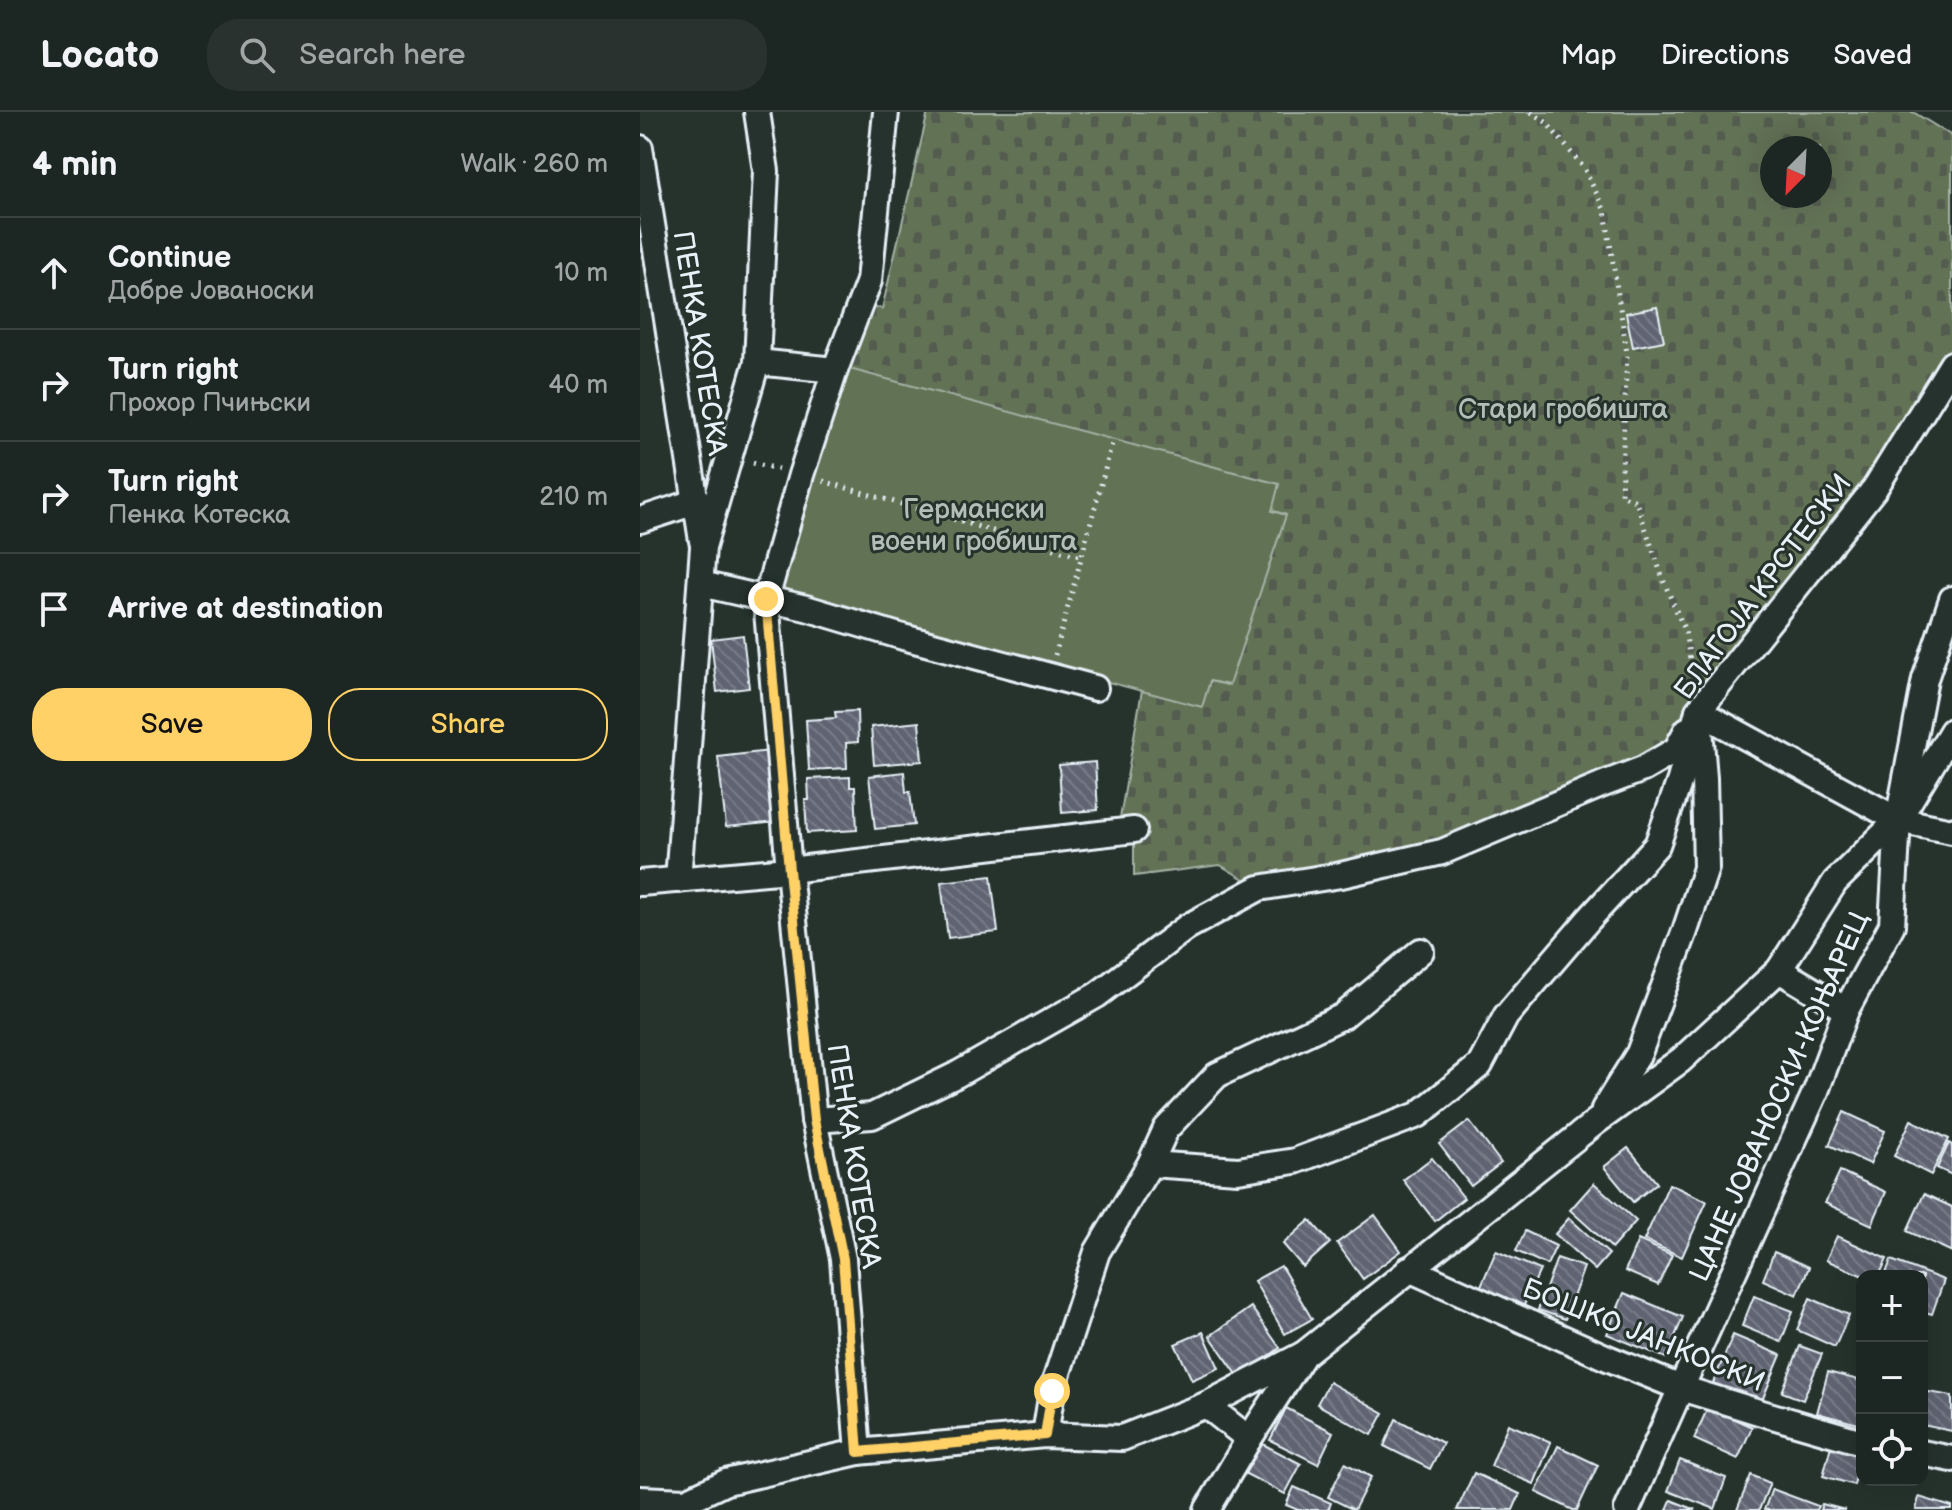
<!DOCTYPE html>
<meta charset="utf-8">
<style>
:root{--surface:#1c2622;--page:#29322f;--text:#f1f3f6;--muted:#a0a5a5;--line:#3a4340;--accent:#ffd166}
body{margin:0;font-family:"Balsamiq Sans",sans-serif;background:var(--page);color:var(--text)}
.controls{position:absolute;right:24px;bottom:24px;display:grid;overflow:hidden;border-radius:16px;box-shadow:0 8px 32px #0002}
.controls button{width:72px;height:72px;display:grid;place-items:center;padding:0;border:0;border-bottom:2px solid var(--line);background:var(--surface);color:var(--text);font:40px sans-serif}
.compass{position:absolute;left:1120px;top:24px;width:72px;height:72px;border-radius:50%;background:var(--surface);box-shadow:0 8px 32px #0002;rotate:204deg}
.stop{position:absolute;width:24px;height:24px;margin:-18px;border:6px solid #ffd166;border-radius:50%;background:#fff}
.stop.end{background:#ffd166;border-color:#fff;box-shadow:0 2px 8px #0008}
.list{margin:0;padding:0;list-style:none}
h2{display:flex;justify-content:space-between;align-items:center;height:104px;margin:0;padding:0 32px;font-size:34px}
h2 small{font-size:26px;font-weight:400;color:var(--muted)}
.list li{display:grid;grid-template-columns:52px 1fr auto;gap:24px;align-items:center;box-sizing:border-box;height:112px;padding:0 32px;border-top:2px solid var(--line)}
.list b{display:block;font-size:30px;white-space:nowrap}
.list p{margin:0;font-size:26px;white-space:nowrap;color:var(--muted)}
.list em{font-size:26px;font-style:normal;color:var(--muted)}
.actions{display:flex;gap:16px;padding:24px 32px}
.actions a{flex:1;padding:18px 0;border:2px solid var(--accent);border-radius:32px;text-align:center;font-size:28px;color:var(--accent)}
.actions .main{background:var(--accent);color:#111}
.icon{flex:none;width:44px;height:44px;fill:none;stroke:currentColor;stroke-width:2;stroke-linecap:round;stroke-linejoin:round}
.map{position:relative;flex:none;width:1312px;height:1398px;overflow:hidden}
header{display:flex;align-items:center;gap:48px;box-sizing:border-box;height:112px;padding:0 40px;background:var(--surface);border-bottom:2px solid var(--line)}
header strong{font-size:38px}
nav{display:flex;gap:44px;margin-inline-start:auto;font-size:28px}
.search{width:560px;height:72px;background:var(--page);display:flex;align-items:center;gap:20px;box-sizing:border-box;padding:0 28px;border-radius:32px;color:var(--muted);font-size:30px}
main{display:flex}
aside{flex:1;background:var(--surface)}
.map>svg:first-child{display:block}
.cemetery{fill:url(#cemetery-stones);stroke:#a5b2a6;stroke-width:2;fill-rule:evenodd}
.green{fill:#627255;stroke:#a5b2a6;stroke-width:2}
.building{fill:url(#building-back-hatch);stroke:#e8f1f8;stroke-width:2}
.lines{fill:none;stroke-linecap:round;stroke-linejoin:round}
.street-casing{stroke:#e8f1f8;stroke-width:30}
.path{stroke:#e8f1f8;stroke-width:5;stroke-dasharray:2 6;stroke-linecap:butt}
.street{stroke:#26332d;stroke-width:24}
.route{stroke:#ffd166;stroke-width:10}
.labels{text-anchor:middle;stroke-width:6;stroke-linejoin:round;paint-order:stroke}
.street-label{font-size:28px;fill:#e8f1f8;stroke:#26332d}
.park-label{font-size:28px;fill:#b2beb7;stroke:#26332d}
</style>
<header>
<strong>Locato</strong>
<div class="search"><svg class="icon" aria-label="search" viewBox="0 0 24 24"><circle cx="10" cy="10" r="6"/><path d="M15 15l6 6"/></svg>Search here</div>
<nav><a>Map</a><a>Directions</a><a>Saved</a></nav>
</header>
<main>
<aside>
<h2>4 min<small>Walk · 260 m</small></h2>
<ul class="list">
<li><svg class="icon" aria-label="ahead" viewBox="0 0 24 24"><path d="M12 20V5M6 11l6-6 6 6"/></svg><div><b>Continue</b><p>Добре Јованоски</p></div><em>10 m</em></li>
<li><svg class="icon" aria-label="right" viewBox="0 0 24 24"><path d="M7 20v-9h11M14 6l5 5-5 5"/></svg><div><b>Turn right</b><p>Прохор Пчињски</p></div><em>40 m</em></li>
<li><svg class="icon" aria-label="right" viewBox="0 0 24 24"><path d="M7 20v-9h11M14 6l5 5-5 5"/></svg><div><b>Turn right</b><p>Пенка Котеска</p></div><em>210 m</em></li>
<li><svg class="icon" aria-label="arrive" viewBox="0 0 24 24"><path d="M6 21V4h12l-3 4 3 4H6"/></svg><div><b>Arrive at destination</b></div></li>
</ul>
<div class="actions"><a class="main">Save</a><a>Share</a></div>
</aside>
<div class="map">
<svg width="1312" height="1398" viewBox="0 0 1312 1398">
<defs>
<pattern id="cemetery-stones" width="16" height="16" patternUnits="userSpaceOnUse" patternTransform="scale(2)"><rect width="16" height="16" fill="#627255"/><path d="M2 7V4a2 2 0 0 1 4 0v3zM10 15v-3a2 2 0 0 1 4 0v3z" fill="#535b4f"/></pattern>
<pattern id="building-back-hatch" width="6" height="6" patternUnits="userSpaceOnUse" patternTransform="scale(2)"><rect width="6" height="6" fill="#616472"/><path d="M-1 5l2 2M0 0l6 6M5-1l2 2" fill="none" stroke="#787b87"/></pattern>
</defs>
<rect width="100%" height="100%" fill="#26332d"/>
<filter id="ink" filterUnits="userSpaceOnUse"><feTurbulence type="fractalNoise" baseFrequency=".0125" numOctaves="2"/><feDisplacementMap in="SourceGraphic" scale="16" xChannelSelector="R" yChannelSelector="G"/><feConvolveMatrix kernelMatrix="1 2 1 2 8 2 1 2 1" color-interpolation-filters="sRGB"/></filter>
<g filter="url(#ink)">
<path class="cemetery" d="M288 0H1273L1312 24V252L1036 638 802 740 619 776 580 753 494 764V718L479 712 502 578 562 594 570 569 588 573 646 403 202 255 231 193 242 197ZM1132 36H1180V84H1132Z"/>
<path class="green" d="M202 255 639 372 632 399 646 403 589 573 570 569 562 595 135 481Z"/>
<g class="building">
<path d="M1017 195 1024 229 993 235 986 201Z"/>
<path d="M103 523 109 576 77 580 71 527Z"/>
<path d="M217 599 218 630 206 631 207 656 169 658 166 608 196 606 195 600Z"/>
<path d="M279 610 282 649 234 653 231 615Z"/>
<path d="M129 639 137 710 86 715 78 645Z"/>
<path d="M455 650 458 698 422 701 419 653Z"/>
<path d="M264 660 266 680H270L274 713 235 717 229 664Z"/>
<path d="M210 665V675H215L217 718 167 721 165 688H169L168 667Z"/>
<path d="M351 764 358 820 308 826 301 770Z"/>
<path d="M1204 1000 1245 1019 1230 1052 1189 1033Z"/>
<path d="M1271 1008 1309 1027 1291 1063 1254 1044Z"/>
<path d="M829 1009 861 1051 831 1074 799 1032Z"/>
<path d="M1309 1031 1312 1033V1063L1297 1056Z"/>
<path d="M988 1036 1017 1071 993 1090 964 1055Z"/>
<path d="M792 1046 824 1086 795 1109 763 1068Z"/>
<path d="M1200 1059 1246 1080 1232 1113 1185 1091Z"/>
<path d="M954 1071 996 1109 972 1136 930 1098Z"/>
<path d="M1029 1072 1067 1089 1042 1145 1004 1128Z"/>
<path d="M1284 1082 1312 1095V1140L1267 1119Z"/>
<path d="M735 1103 761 1139 723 1167 697 1131Z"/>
<path d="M929 1106 969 1142 955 1158 915 1122Z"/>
<path d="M670 1108 690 1131 663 1155 643 1132Z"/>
<path d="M885 1119 916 1134 907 1153 876 1139Z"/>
<path d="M1197 1124 1247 1147 1239 1164H1223L1186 1148Z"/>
<path d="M998 1128 1032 1143 1018 1173 985 1159Z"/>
<path d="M856 1139 900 1158 880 1202 837 1183Z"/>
<path d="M1134 1140 1169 1155 1157 1183 1123 1168Z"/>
<path d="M917 1146 944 1155 925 1207 898 1198Z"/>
<path d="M1251 1148 1304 1168 1292 1202 1282 1199V1164H1245Z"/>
<path d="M641 1154 672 1207 645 1222 614 1169Z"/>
<path d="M984 1181 1043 1205 1026 1246 967 1222Z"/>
<path d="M1114 1184 1153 1199 1141 1230 1102 1214Z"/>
<path d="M1170 1186 1209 1203 1195 1235 1157 1218Z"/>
<path d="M611 1195 640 1236 599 1265 570 1224Z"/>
<path d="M563 1220 579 1256 552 1268 535 1232Z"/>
<path d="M1093 1223 1141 1243 1121 1291 1073 1271Z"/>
<path d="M1160 1234 1182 1242 1163 1288 1142 1280Z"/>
<path d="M1188 1260 1222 1269V1313L1177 1301Z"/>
<path d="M689 1270 744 1301 732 1323 677 1292Z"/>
<path d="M1283 1279 1312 1284V1319L1282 1313Z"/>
<path d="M1068 1295 1112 1315 1098 1347 1054 1327Z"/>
<path d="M646 1296 693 1320 678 1352 630 1328Z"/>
<path d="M756 1307 803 1331 790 1357 744 1334Z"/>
<path d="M868 1312 911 1330 894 1372 851 1354Z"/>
<path d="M619 1330 661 1352 645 1382 604 1361Z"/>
<path d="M1192 1330 1222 1339 1214 1373 1183 1364Z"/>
<path d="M918 1334 958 1353 937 1398H933L896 1380Z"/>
<path d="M1040 1348 1086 1366 1075 1397 1028 1379Z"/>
<path d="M705 1351 731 1365 714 1398 688 1385Z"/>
<path d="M834 1361 880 1382 873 1398H817Z"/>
<path d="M1111 1363 1130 1371 1119 1398H1097Z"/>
<path d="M654 1375 691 1391 688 1398H658L646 1393Z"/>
<path d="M1132 1377 1178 1394 1176 1398H1124Z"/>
<path d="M1279 1385 1312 1395V1398H1276Z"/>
<path d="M1031 1388 1056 1398H1027Z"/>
<path d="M1182 1392 1205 1398H1180Z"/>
</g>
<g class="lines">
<g class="street-casing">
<g id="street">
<path d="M0 36 62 429"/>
<path d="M117 250 195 258"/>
<path d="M0 408 55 390 70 394"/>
<path d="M61 472 166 496 263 525 455 576"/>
<path d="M1058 599 1258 708 1312 719"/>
<path d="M38 768 63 435 117 250 126 59 117 0"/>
<path d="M0 771 149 758 494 718"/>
<path d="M1139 858 1206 898"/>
<path d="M964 997 999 941 1045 819 1066 756 1064 666 1060 616"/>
<path d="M174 1008 232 1004 316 963 457 883 547 815 619 776 701 763 802 740 961 673 1003 657 1036 638 1047 618"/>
<path d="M510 1052 598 1058 655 1049 778 1003 840 953 866 904 949 807 1017 733 1040 668 1058 599 1235 376 1312 252"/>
<path d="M769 1157 965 1245 1041 1276 1122 1301 1222 1330"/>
<path d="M566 1293 609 1327"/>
<path d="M405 1323 412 1279 457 1140 510 1052 526 1017 577 963 703 904 781 839"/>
<path d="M218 1340 203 1147 174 1008 149 758 126 487 161 363 195 258 229 169 246 0"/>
<path d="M1282 1341 1312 1347"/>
<path d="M0 1387 46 1389 86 1370 218 1340 405 1323 482 1326 566 1293 662 1243"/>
<path d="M567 1398 609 1327 664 1242 957 1009 1041 948 1139 858 1195 770 1258 708 1312 619"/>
<path d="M987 1398 1041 1276 1176 979 1206 898 1252 813 1258 708 1285 567 1312 487"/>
</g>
</g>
<g class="path">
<path d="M891 0 906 10 944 56 965 99 987 241 981 383 996 389 1024 470 1045 519 1053 566"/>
<path d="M113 351 138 357"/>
<path d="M183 369 442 445"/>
<path d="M415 543 473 328"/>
</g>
<use href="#street" class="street"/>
</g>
</g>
<g class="lines" filter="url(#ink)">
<path class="route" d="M126 487 149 758 174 1008 203 1147 218 1340 405 1323 412 1279"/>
</g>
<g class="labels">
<g class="street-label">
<text transform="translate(61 231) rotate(81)" y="10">ПЕНКА КОТЕСКА</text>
<text transform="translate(1122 474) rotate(-53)" y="10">БЛАГОЈА КРСТЕСКИ</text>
<text transform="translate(1138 984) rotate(-66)" y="10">ЦАНЕ ЈОВАНОСКИ-КОЊАРЕЦ</text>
<text transform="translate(215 1044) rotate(81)" y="10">ПЕНКА КОТЕСКА</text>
<text transform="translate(1004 1222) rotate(22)" y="10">БОШКО ЈАНКОСКИ</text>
</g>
<g class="park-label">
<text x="923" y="306">Стари гробишта</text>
<text x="334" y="406">Германски<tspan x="334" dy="32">воени гробишта</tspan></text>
</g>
</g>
</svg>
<div class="controls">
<button>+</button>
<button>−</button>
<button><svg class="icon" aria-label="locate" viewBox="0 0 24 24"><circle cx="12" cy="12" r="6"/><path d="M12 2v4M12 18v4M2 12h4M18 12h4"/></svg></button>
</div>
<svg class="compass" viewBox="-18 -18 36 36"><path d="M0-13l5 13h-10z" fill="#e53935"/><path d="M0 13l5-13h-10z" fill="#a0a5a5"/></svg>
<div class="stop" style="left:412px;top:1279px"></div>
<div class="stop end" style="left:126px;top:487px"></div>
</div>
</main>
